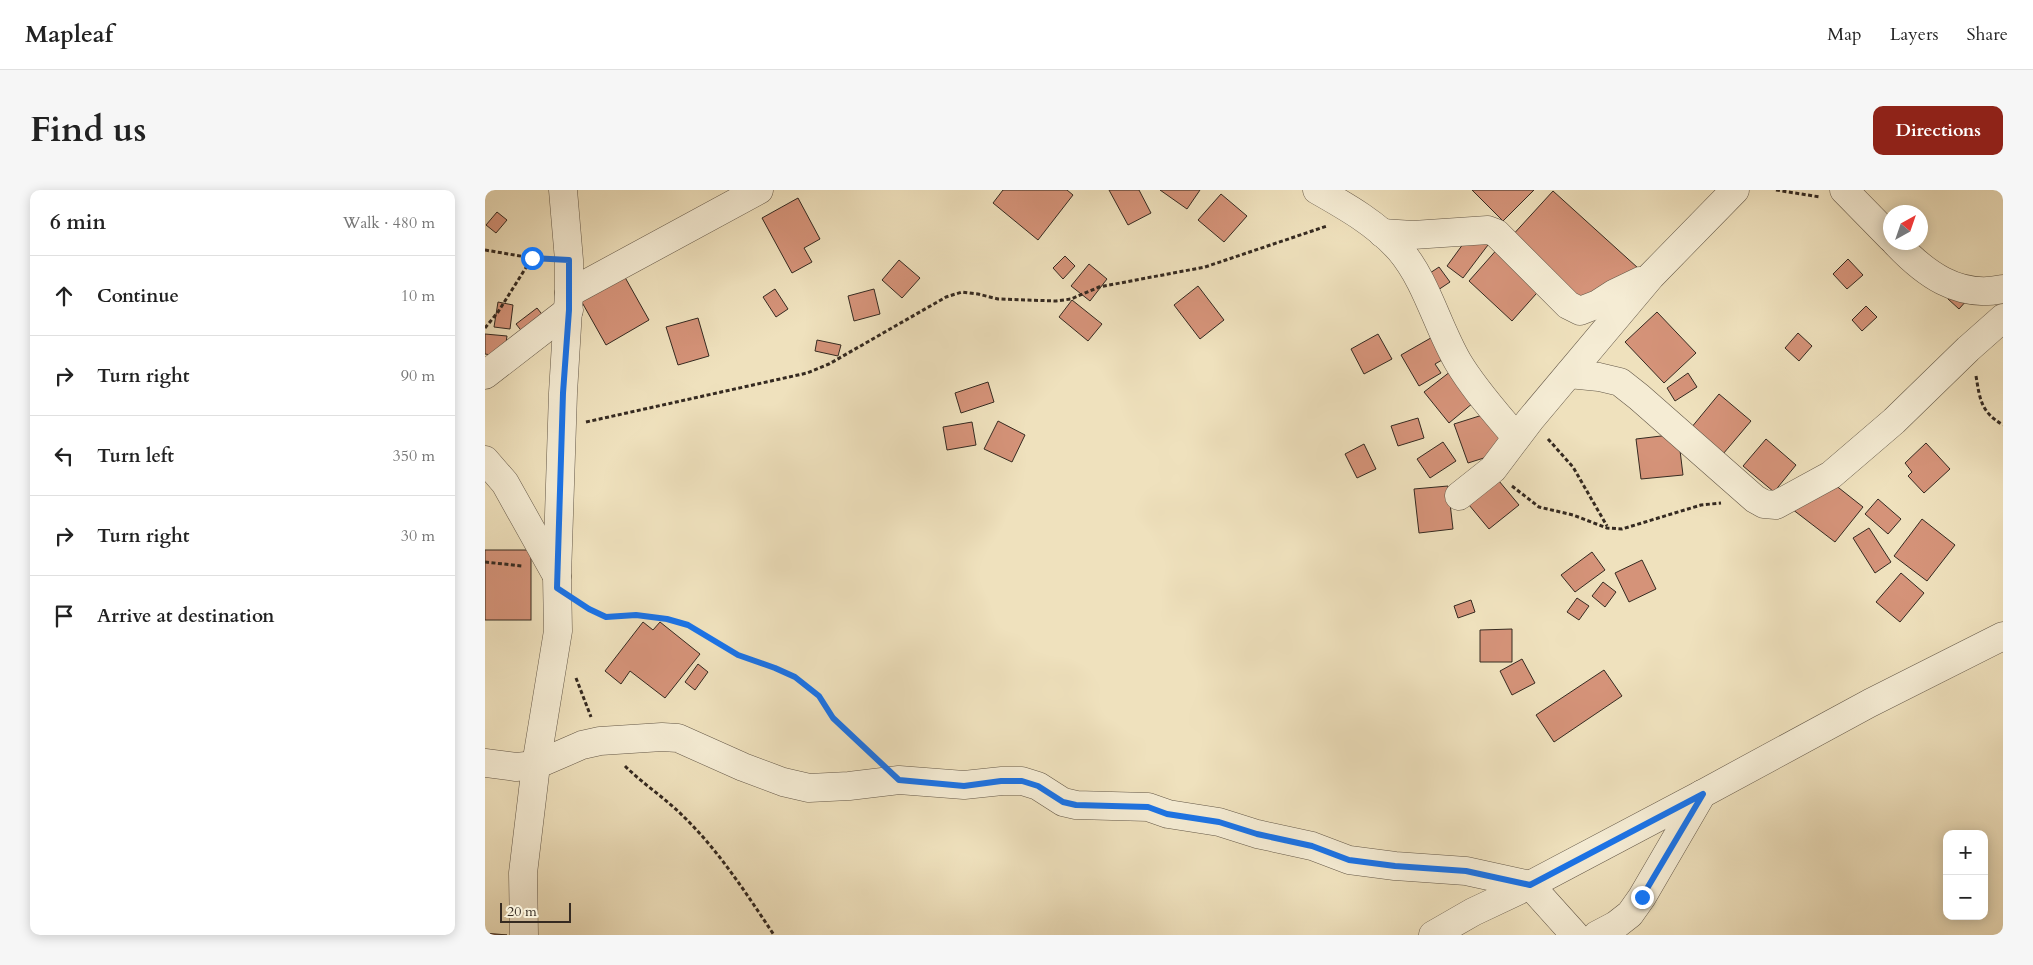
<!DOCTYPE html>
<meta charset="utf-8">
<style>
:root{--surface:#fff;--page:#f6f6f6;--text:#222;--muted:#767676;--line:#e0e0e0;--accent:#8f2418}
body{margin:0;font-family:Cardo,serif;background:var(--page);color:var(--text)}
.controls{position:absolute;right:15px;bottom:15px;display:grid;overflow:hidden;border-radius:10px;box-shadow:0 2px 12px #0003}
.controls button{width:45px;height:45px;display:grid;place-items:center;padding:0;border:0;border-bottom:1px solid var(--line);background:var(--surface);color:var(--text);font:25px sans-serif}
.compass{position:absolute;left:1398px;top:15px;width:45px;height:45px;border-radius:50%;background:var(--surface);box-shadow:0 2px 12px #0003;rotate:40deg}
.scale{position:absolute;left:15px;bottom:12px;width:71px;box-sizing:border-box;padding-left:5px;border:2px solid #352a21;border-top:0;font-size:14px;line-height:18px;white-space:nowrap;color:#352a21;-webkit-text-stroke:4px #f5ecd4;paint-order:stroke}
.stop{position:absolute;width:15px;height:15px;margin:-11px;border:4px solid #1a73e8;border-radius:50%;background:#fff}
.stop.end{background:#1a73e8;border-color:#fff;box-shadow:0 1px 5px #0008}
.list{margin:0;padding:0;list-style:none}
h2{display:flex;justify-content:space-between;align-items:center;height:65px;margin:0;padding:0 20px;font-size:21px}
h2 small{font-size:16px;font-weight:400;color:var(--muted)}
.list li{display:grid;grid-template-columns:32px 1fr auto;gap:15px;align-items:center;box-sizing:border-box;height:80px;padding:0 20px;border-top:1px solid var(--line)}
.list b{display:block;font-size:19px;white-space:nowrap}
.list em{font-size:16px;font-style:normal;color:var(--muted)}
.icon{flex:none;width:28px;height:28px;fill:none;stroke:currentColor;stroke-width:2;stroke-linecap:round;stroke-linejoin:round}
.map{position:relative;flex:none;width:1518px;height:745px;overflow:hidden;border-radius:10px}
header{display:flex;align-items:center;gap:30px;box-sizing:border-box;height:70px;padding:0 25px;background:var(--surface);border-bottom:1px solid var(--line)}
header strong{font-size:24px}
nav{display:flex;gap:28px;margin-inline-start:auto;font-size:18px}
.intro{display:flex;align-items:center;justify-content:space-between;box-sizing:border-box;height:120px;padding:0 30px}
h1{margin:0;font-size:35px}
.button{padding:12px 22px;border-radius:10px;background:var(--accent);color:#fff;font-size:18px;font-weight:700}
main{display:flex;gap:30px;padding:0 30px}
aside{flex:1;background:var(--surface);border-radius:10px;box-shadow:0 2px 12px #0003}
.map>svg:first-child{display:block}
.building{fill:#d59379;stroke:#352a21}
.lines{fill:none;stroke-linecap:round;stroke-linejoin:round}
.minor-casing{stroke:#645848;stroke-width:29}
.path{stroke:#352a21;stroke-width:3;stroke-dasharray:4 2.5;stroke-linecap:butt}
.minor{stroke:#f5ecd4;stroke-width:28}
.route{stroke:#1a73e8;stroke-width:6}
</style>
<header>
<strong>Mapleaf</strong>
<nav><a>Map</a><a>Layers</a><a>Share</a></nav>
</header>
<div class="intro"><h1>Find us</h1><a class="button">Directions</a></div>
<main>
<aside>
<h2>6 min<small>Walk · 480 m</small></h2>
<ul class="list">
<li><svg class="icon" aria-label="ahead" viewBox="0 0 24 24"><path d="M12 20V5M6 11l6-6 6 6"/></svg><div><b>Continue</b></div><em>10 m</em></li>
<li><svg class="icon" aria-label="right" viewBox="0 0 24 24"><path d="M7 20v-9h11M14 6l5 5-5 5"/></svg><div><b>Turn right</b></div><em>90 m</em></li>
<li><svg class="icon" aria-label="left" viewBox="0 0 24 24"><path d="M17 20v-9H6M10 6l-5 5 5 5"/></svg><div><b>Turn left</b></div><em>350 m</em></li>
<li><svg class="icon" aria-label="right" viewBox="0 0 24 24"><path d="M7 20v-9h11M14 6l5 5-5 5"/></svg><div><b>Turn right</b></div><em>30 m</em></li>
<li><svg class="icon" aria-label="arrive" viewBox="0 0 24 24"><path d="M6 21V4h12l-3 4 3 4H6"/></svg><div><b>Arrive at destination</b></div></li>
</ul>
</aside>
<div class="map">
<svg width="1518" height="745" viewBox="0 0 1518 745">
<rect width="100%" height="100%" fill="#efe1bd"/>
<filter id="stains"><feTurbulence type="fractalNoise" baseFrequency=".004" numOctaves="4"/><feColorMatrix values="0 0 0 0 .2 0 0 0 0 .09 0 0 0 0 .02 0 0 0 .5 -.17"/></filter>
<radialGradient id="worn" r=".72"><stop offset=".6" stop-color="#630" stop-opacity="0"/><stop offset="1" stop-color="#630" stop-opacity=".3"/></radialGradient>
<g class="building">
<path d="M518 0H582L588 5 553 50 508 13Z"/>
<path d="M624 0H654L666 23 643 35Z"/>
<path d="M675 0H715L702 19Z"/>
<path d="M987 0H1049L1018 31Z"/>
<path d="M1068 1 1153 78 1110 126 1025 48Z"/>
<path d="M736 4 762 26 739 52 713 30Z"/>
<path d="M313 8 335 49 319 58 327 72 307 83 277 28Z"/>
<path d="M12 22 22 30 11 43 1 35Z"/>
<path d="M989 39 1006 51 978 88 962 76Z"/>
<path d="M1015 56 1059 95 1027 131 984 91Z"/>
<path d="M580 66 590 76 578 89 568 78Z"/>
<path d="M1363 69 1378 85 1362 99 1348 84Z"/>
<path d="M414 70 435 88 417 108 397 90Z"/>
<path d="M604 74 622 89 605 111 586 96Z"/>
<path d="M954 77 965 92 950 102 939 87Z"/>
<path d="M137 82 164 130 121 155 94 107Z"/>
<path d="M1480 91 1491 100 1474 119 1463 109Z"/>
<path d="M713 96 739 130 715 149 689 115Z"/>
<path d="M290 99 303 119 291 127 278 107Z"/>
<path d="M389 99 395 124 369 131 363 106Z"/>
<path d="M587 110 617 134 603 151 574 127Z"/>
<path d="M13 112 28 115 25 139 9 137Z"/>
<path d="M1381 116 1392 127 1377 141 1367 130Z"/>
<path d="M52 118 64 133 43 149 31 134Z"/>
<path d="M1172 122 1211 163 1179 193 1140 152Z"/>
<path d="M213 128 224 166 193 175 181 137Z"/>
<path d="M1313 143 1327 156 1314 171 1300 158Z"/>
<path d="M0 144 22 146 19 167 0 164Z"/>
<path d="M893 144 907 169 879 184 866 159Z"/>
<path d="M951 145 964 166 950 174 956 183 934 196 916 165Z"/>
<path d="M332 150 356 155 353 166 330 161Z"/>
<path d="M970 178 994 208 964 233 939 202Z"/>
<path d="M1203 183 1212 197 1190 211 1182 198Z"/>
<path d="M503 192 509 212 476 223 470 203Z"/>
<path d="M1234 204 1266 231 1238 264 1206 238Z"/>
<path d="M1007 222 1021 261 983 273 969 234Z"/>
<path d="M933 228 939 248 913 256 906 236Z"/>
<path d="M513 231 540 245 527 272 499 259Z"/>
<path d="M487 232 491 255 462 260 458 237Z"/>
<path d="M1193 244 1198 285 1156 289 1151 249Z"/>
<path d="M1281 249 1311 275 1289 302 1258 276Z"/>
<path d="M958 252 971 271 945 288 932 269Z"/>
<path d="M1441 253 1465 279 1439 303 1423 286 1427 282 1420 273Z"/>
<path d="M879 254 891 279 872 288 860 264Z"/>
<path d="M1335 283 1378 317 1350 352 1307 319Z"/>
<path d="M1009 285 1034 315 1004 339 979 309Z"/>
<path d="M963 296 968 339 934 343 929 299Z"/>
<path d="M1393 309 1416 329 1403 344 1380 324Z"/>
<path d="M1437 329 1470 355 1442 391 1409 366Z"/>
<path d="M1384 338 1406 372 1390 383 1368 348Z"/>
<rect x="0" y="360" width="46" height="70"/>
<path d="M1107 362 1120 380 1090 402 1076 385Z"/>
<path d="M1157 370 1171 399 1144 412 1130 383Z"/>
<path d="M1416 383 1439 403 1415 432 1391 412Z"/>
<path d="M1118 392 1131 402 1120 417 1107 406Z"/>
<path d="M1092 408 1104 416 1094 430 1082 422Z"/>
<path d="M986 410 990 422 973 428 969 416Z"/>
<path d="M158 432 168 440 175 432 215 464 180 508 145 481 136 494 120 481Z"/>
<path d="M1027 439V472H995V440Z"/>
<path d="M1037 469 1050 493 1027 505 1015 481Z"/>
<path d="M213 474 223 482 210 500 200 492Z"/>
<path d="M1119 480 1137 506 1069 552 1051 525Z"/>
<path d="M0 743 22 745H0Z"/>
</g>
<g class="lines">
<g class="minor-casing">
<g id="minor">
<path d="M832 0C862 17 892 34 915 60 942 92 952 136 973 172 989 199 1011 223 1031 247"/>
<path d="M1359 0 1406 48"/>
<path d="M897 43 928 45 1003 40 1011 43 1083 115 1095 121 1113 114 1130 103 1155 91"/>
<path d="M1410 52C1439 83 1473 109 1518 99"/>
<path d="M84 103 274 0"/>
<path d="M1084 184 1114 187 1135 192 1154 207 1270 309 1279 314 1291 315 1346 285 1409 231 1483 159 1518 128"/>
<path d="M0 185 84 120"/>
<path d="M0 270 20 293 72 386"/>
<path d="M974 306 1008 279 1045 230 1166 86 1250 0"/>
<path d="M0 573 31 577 51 575 97 555 115 551 177 547 193 548 258 577 298 592 324 598 364 596 414 590 479 595 517 591H537L553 596 578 612 591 615 663 617 683 624 734 632 772 644 827 656 864 670 910 676 981 681 1045 695 1090 745"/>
<path d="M39 745 38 683 51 575 73 441 72 386 78 203 84 103V70L78 0"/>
<path d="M948 745 988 722 1045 695 1217 604 1385 513 1518 446"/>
<path d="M1112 745 1131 735 1145 724 1157 707 1217 604"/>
</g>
</g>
<g class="path">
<path d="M1291 0 1335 7"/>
<path d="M0 60 47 68 59 69"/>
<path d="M0 138 13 122 47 68"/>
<path d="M1491 186C1495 210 1496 222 1518 235"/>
<path d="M101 232 322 183 344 174 461 107 477 102 493 104 513 109 571 111 586 109 614 97 720 77 842 36"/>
<path d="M1063 249 1088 277 1122 336"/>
<path d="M1027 296 1054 317 1088 325 1122 338 1137 339 1216 315 1236 313"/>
<path d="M0 372 37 376"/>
<path d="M98 415 121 427 151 425 182 429 203 435 253 465 290 478 309 487 334 506 349 528 390 568"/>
<path d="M91 488 106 527"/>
<path d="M140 576C158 594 180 608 198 626 234 661 261 703 289 745"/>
</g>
<use href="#minor" class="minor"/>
</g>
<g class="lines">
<path class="route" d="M47 68 84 70V120L78 203 72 398 104 419 121 427 151 425 182 429 203 435 253 465 290 478 310 487 334 506 348 528 414 590 479 596 516 591H537L553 596 578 612 591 615 663 617 682 624 734 632 772 644 827 656 864 670 910 676 981 681 1045 695 1218 604 1157 707"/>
</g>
<rect width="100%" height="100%" filter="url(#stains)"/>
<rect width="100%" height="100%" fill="url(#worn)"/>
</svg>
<div class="controls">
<button>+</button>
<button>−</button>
</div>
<svg class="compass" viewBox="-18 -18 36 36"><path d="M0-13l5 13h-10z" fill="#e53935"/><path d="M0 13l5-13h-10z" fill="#767676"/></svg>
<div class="scale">20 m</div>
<div class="stop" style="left:47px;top:68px"></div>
<div class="stop end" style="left:1157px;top:707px"></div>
</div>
</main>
